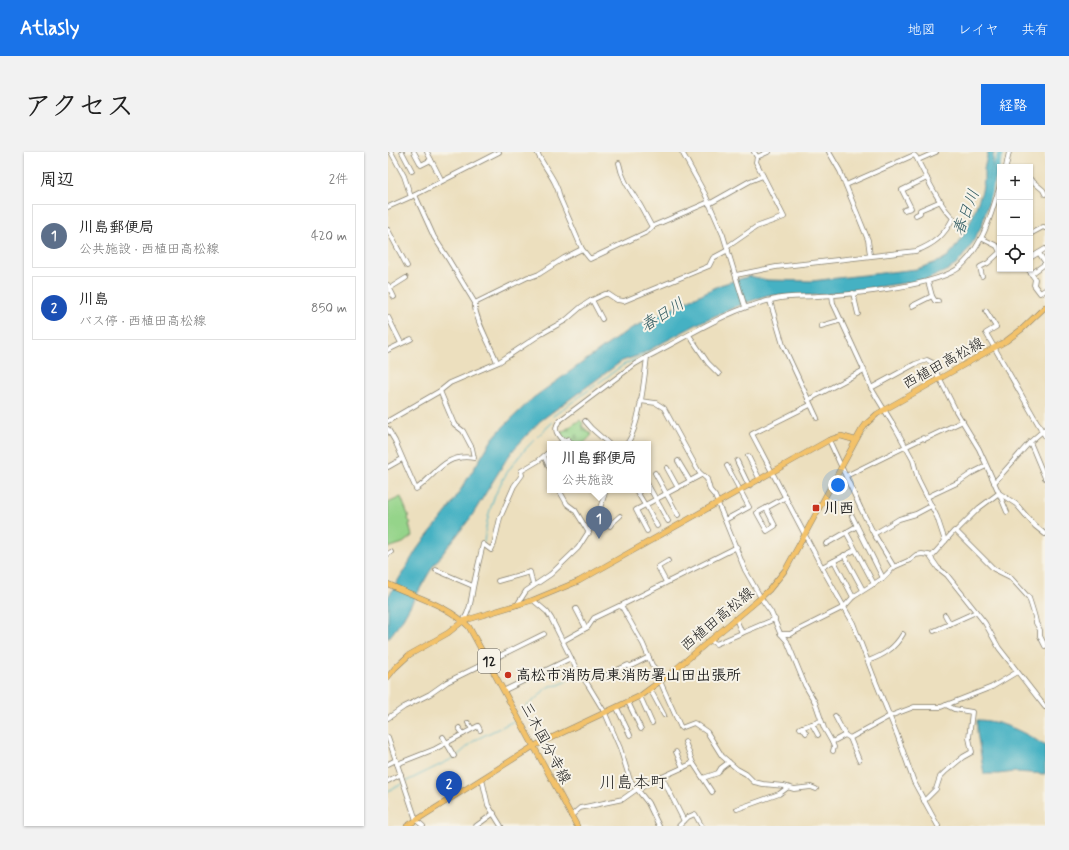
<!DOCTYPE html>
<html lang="ja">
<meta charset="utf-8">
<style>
:root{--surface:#fff;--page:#f2f2f2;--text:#222;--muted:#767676;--line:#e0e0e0;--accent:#1a73e8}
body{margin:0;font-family:Mynerve,"Klee One",sans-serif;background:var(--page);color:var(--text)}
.controls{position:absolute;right:12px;top:12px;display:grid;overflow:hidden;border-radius:0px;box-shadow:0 1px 3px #0004}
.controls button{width:36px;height:36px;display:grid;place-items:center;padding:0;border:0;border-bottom:1px solid var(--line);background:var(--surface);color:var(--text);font:20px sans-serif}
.you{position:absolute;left:450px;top:333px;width:14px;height:14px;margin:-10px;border:3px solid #fff;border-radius:50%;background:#1a73e8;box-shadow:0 0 0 6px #1a73e833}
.badge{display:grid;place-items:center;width:26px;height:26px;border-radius:50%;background:var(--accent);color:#fff;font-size:13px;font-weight:700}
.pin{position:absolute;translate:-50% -33px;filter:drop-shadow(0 1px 2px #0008)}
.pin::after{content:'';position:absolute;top:21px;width:14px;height:12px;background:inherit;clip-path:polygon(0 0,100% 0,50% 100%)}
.popup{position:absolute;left:159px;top:289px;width:104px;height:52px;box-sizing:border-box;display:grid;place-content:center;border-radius:0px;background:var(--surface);filter:drop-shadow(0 1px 3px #0005);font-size:13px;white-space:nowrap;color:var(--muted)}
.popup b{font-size:15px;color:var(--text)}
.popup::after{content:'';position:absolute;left:50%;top:100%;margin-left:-8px;border:8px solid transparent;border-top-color:var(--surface)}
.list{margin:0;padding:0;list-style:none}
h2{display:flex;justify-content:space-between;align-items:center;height:52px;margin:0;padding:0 16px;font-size:17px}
h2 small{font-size:13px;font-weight:400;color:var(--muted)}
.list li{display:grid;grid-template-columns:26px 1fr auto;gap:12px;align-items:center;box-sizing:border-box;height:64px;margin:0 8px 8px;padding:0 8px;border:1px solid var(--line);border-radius:0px}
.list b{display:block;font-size:15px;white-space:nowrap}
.list p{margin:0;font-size:13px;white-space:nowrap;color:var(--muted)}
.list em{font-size:13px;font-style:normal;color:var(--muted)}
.icon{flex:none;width:22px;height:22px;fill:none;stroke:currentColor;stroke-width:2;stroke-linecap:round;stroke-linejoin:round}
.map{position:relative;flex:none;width:657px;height:674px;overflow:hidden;border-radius:0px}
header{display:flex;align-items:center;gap:24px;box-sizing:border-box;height:56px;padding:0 20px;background:var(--accent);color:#fff}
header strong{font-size:19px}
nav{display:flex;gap:22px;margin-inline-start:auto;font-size:14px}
.intro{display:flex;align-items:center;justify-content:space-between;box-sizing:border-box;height:96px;padding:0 24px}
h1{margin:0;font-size:28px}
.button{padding:10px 18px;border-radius:0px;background:var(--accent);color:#fff;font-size:14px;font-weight:700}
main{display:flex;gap:24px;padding:0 24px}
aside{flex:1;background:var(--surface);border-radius:0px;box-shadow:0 1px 3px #0004}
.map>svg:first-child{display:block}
.grass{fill:#95d48a;stroke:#587853}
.cemetery{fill:url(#cemetery-stones);stroke:#587853}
.water{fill:#45b1c3;stroke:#306670}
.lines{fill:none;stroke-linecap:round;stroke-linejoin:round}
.stream{stroke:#45b1c3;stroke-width:1}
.river{stroke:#45b1c3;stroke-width:7}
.minor-casing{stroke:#847e6d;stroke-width:5.5}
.major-casing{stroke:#847e6d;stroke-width:6}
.minor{stroke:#fff;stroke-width:4}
.major{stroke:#f3c26a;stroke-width:5}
.poi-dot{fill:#c8321e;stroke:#f7f3e8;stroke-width:1.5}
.labels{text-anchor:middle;stroke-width:4;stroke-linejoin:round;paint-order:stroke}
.shield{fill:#f7f3e8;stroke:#5e5c59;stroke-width:1}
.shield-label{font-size:14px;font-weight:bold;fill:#1c1c1c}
.street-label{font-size:15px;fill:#1c1c1c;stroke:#f7f3e8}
.poi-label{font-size:15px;font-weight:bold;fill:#1c1c1c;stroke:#f7f3e8;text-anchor:start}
.water-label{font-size:16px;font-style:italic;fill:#2c585f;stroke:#f7f3e8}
.quarter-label{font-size:17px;fill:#1c1c1c;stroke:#f7f3e8}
</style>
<header>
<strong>Atlasly</strong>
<nav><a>地図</a><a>レイヤ</a><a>共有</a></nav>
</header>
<div class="intro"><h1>アクセス</h1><a class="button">経路</a></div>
<main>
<aside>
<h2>周辺<small>2件</small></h2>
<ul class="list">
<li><span class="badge" style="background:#5c6f8a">1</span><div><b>川島郵便局</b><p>公共施設 · 西植田高松線</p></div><em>420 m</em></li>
<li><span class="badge" style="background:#1a4fb4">2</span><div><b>川島</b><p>バス停 · 西植田高松線</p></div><em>850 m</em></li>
</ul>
</aside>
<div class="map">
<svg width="657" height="674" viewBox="0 0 657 674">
<defs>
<pattern id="cemetery-stones" width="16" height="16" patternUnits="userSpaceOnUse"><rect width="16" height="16" fill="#95d48a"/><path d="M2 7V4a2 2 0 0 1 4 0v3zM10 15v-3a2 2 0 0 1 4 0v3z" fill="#80b576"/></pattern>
</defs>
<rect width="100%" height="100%" fill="#f7f3e8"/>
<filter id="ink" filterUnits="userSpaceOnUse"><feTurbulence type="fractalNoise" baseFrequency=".025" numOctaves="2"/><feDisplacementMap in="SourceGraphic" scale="8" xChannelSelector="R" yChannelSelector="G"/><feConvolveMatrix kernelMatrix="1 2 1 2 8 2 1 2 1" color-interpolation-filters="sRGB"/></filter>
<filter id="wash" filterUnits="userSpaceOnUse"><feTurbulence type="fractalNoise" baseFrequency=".012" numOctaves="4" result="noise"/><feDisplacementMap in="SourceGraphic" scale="16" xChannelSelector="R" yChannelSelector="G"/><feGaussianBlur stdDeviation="0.9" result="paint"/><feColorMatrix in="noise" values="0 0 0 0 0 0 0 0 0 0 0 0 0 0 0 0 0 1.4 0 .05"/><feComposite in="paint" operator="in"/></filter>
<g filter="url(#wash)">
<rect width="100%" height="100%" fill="#ecdfbe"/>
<path class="grass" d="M13 345 21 365 20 367 23 371 21 372 24 384 15 391 0 396V351Z"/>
<path class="cemetery" d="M192 268 195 271 194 274 204 283 195 292H178L171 282Z"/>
<g class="water">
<path d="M600 0H606L604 18 601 27 600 37 602 42 601 49 594 73 582 95 568 113 560 118 538 128 433 143 403 144 380 143 352 153 315 169 252 203 234 209 152 269 126 297 118 308 83 365 45 414 13 470 0 487V445L29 397 60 358 105 286 116 274 145 246 240 178 332 133 362 124 379 128 424 129 441 127 529 117 552 109 560 104 566 97 577 81 584 66 594 39 596 28V17Z"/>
<path d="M589 568C612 568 639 581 657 594V622L627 620 610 622H596L589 580Z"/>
</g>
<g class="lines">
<g class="stream">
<path d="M165 264 235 213 270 197"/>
<path d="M96 390C101 336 125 306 165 270"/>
<path d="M138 566 139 564 136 558 137 555 151 544 157 537 162 534 171 533 190 523"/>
<path d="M19 629 68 605 87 588 128 568"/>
<path d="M0 639 14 632"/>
</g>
<path class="river" d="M598 47 613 0"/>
</g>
</g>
<g filter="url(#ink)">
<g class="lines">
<g class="minor-casing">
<g id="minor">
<path d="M3 0 16 24 23 45"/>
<path d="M14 0 24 19"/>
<path d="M26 0 33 13 43 8"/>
<path d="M39 0 54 29"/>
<path d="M149 0C156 16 169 28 172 46L194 97 202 107 259 80 265 74 321 50"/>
<path d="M294 0 317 42 335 83 357 155"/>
<path d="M366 0 369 5 380 0"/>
<path d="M441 0 452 19 480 88 482 103"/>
<path d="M530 8 548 0"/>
<path d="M231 11C234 28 243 39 252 53 256 60 260 68 264 75"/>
<path d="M618 15 621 0"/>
<path d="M642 27 655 38 657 42"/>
<path d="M27 43 46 85 59 105 87 151C85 164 104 196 109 210"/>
<path d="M321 52 362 29 375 24"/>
<path d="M0 55 27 43 111 0"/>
<path d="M516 58 523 56 514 38 539 26"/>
<path d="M528 63 532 61V58L553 49"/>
<path d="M0 78 19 114"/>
<path d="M642 82 655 75H656L657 76"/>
<path d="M593 86 609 94 612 100"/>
<path d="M339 95 368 75 396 65 368 10 369 5"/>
<path d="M651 101 657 110"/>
<path d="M642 106 657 97"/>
<path d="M640 117 647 127 646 133 652 141 657 138"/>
<path d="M643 122 657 112"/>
<path d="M348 123 388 115 528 99C546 92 556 84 565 66 551 53 537 22 528 5L526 3 458 33"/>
<path d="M594 124 592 115 600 111 612 100"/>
<path d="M540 129 544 144 547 149H550"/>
<path d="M0 133 6 145"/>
<path d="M2 136 18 126"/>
<path d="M465 141 470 162"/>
<path d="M444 143 445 151 476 218 483 236"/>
<path d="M204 148 214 167"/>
<path d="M382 149 395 193 429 266"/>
<path d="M87 151 140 125H143L151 122 176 106 194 97"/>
<path d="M524 154 544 144"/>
<path d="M598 159 608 175 598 181 657 284"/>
<path d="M0 165 13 191"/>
<path d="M433 174 454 168"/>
<path d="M301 183 320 211 331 222"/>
<path d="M0 198 23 187"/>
<path d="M551 227 545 211 539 208 527 212 483 236 508 277 525 308 530 327 549 365 557 389"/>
<path d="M552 227 568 259 591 297 611 341 628 352 647 374 657 382"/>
<path d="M420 248 476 218"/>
<path d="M252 249 268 251 276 256 311 320 319 327 322 338 327 344 357 418 373 446 383 460 392 481 399 489 417 533 427 550 436 576 444 590 446 595 445 599"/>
<path d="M422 253 364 282 438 423 465 471 485 523 510 585 526 630 550 674"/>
<path d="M0 269 52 239 62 231 111 210 153 182 178 168 193 155 204 148 217 142H220L229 148 236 149 321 114 325 106 340 98"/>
<path d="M197 269 203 276 221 292"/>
<path d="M0 277 7 289 28 337C48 324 55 301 86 306L84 296 75 279 66 272 52 239"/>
<path d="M657 277 642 290 657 326"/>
<path d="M441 288 473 357 486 382 506 415"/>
<path d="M175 289 180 287 182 290 187 292"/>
<path d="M171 292 175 289C169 282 165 278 171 269L247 212 259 205"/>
<path d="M239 292C252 273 256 228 259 205 301 184 341 156 388 147 401 144 416 145 430 144 461 143 552 134 573 114 595 94 604 60 612 33"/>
<path d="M156 304 162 317"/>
<path d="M360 304 372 328"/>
<path d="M290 309 302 329"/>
<path d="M349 309 361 334"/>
<path d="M0 315 14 307"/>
<path d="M279 316 290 336"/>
<path d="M267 321 290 363"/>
<path d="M458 324 535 286 537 287 575 269"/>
<path d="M606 331 642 290"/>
<path d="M260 333 280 369"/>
<path d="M171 338 179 352 187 358 201 381"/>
<path d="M248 338 257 353"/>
<path d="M539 345 571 330 584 321 598 314"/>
<path d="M258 353 269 374"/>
<path d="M378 356 387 374 379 379 369 361 398 345"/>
<path d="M464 364 495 426"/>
<path d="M208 368 222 374 224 371 232 364"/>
<path d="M337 368 361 355 339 314"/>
<path d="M259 379 248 358 313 323"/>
<path d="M568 379 606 417 622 425 641 446C642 449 648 468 648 471L652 478V484L657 494"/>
<path d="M458 380 486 432"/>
<path d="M486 382 511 367 528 362 543 354"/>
<path d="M438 392 469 374"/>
<path d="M0 402 3 400"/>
<path d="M456 403 475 438"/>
<path d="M543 405 566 379H568L591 356 611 341 619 360"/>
<path d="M446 409 465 445"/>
<path d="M434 415 467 398"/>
<path d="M48 418 85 434"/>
<path d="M110 429 142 420 145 433"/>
<path d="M278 430 270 415 280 409"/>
<path d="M145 448 159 460 163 466 188 516 200 533 217 561 232 596 242 628 260 651 271 674"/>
<path d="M129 453 138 439 163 422 190 396 208 368 218 338"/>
<path d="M232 454 349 395"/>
<path d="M188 457 198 476"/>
<path d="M557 463 562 472"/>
<path d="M348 467 354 481"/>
<path d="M75 469C82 459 83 448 85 436 88 421 92 406 95 392L103 398 106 392 112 366 126 334 134 323 133 319 150 309 162 299"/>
<path d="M546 479 588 460"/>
<path d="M393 482H402L456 455 465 445 495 426 506 415 522 408 528 403 534 402 541 403 550 416 559 423 597 471 611 496 657 555"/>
<path d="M322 488 328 492 387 467"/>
<path d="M175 489 200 475 206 466 231 454 234 455 255 492 264 513 271 521 274 528"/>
<path d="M480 509C496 503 506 497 515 482"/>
<path d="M212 526 240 513 241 515 261 505"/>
<path d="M272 529 293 576 306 571 319 580 334 604 349 617 358 622 366 630 375 632 396 634 406 637 423 635 428 637"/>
<path d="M262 537 276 563"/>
<path d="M117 538 183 506"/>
<path d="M252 544 264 571"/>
<path d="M240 550 253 577"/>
<path d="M229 556 242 583"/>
<path d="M447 564 457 583 462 586 471 608"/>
<path d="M0 566 16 555 42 542 59 530 156 482"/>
<path d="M80 571 84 577"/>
<path d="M424 572 430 583"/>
<path d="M414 575 418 581"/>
<path d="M71 576 75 582"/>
<path d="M412 576 433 569"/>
<path d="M0 585 28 668 35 674"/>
<path d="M55 585 66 604"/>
<path d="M462 586 502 564 526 555H553L604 535 629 520"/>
<path d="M297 590 305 611 324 640"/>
<path d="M444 590 457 583"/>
<path d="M288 600 295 616"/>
<path d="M0 612 8 608"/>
<path d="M9 612 47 597 90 574 92 578"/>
<path d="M274 625 296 669"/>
<path d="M315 626 330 621 333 616 341 610"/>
<path d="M94 627 100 653 113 674"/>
<path d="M0 629 13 622"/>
<path d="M250 638 263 630 305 611"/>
<path d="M536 649 548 637 552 625 557 620 575 605 584 600 581 586 584 560 566 557 558 553"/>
<path d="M349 657 391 642 399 636"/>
<path d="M183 664 192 656 235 647 249 637"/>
<path d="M88 674 106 661"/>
<path d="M291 674 300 665 307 662 313 673"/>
</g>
</g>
<g class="major-casing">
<g id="major">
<path d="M0 432C27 445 60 453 81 475L189 674"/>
<path d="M0 525 7 516 21 503 60 481 75 469 145 448 191 429 441 288 453 284 467 288"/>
<path d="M19 674 146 594 252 544 283 521 369 449 381 438 398 417 473 279 478 272 489 262 618 189 634 177 657 155"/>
</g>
</g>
<use href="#minor" class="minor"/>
<use href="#major" class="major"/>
</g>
</g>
<g class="poi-dot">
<rect x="424" y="352" width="8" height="8" rx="2"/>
<circle cx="120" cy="523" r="4"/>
</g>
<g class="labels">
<rect class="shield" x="90" y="497" width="22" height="24" rx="3"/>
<g class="shield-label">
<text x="101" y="514">12</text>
</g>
<g class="street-label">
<text transform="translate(555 211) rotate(-29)" y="5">西植田高松線</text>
<text transform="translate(329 467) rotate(-40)" y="5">西植田高松線</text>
<text transform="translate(158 591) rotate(62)" y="5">三木国分寺線</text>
</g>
<g class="poi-label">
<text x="436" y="361">川西</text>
<text x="128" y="528">高松市消防局東消防署山田出張所</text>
</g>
<g class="water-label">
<text transform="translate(577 60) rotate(-69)" y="6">春日川</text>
<text transform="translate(274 162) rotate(-32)" y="6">春日川</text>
</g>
<g class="quarter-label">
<text x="245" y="636">川島本町</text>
</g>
</g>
</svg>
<div class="controls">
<button>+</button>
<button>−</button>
<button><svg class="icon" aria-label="locate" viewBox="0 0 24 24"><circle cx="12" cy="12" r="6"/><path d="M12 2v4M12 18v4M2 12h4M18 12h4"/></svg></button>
</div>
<div class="you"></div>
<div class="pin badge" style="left:211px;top:387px;background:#5c6f8a">1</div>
<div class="popup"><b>川島郵便局</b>公共施設</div>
<div class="pin badge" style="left:61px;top:652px;background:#1a4fb4">2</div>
</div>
</main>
